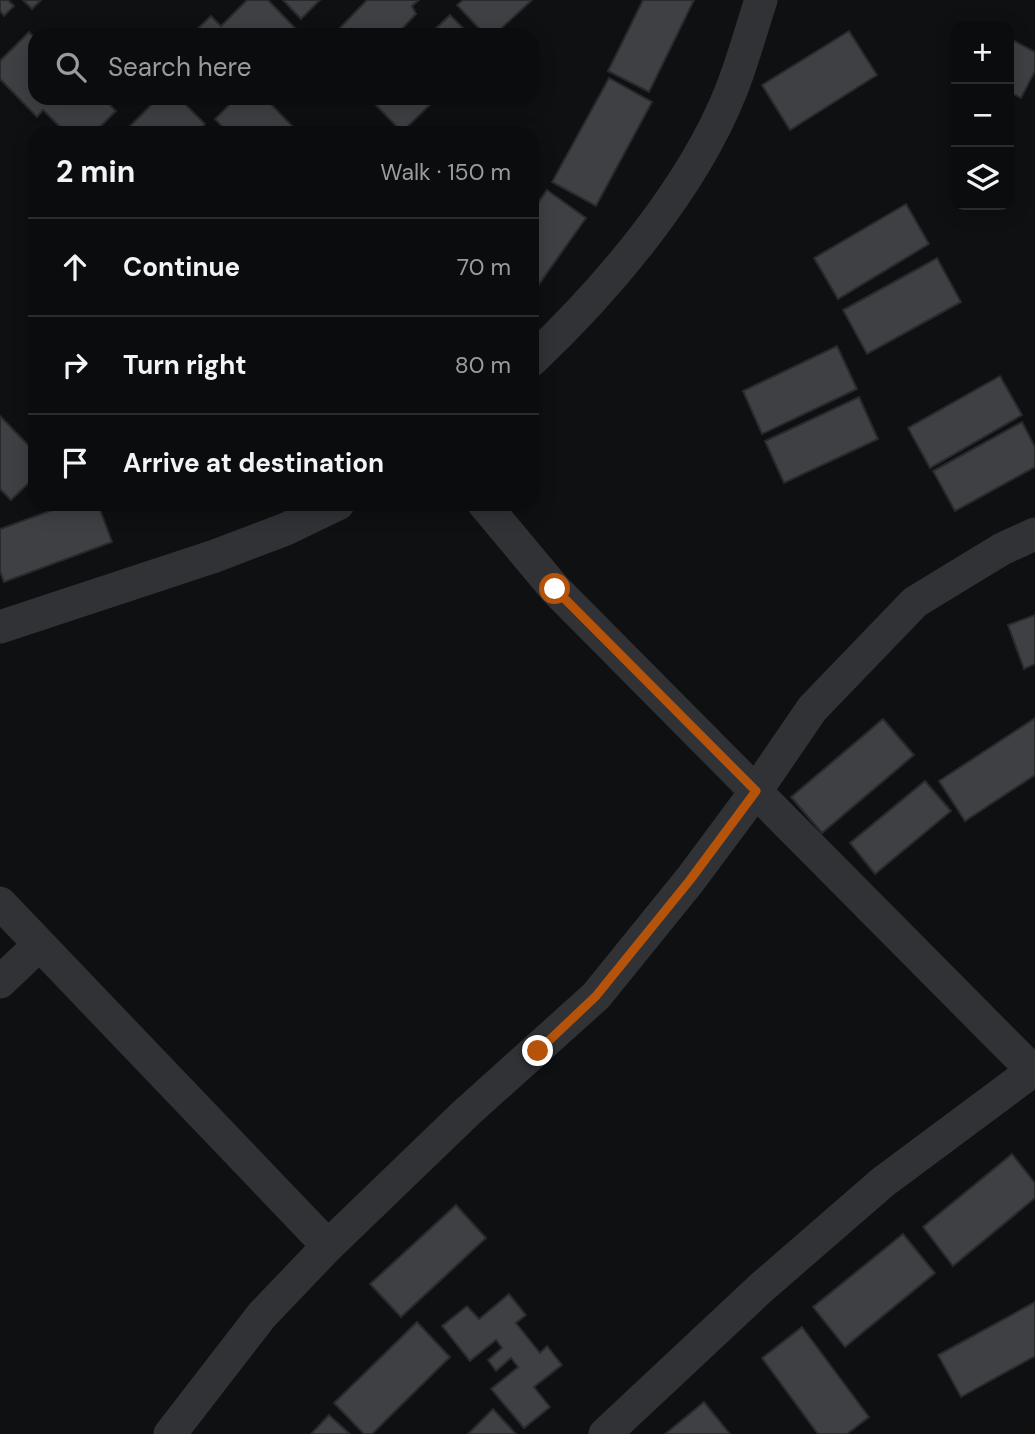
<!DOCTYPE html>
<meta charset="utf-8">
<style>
:root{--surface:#0b0c0d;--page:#191a1b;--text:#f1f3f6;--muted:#9a9b9d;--line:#2b2c2e}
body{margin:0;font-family:"DM Sans",sans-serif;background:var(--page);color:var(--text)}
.controls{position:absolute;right:21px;top:21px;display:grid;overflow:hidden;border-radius:14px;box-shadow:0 4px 18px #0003}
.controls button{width:63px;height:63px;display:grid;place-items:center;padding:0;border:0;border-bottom:2px solid var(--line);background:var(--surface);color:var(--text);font:35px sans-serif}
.stop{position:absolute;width:21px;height:21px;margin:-16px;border:5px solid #b45309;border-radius:50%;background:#fff}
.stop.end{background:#b45309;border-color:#fff;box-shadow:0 2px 7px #0008}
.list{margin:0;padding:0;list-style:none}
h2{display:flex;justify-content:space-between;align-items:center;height:91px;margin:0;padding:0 28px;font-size:30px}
h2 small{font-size:23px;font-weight:400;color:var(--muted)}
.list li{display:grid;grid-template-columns:46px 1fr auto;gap:21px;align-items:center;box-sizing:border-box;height:98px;padding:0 28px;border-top:2px solid var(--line)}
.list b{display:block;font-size:26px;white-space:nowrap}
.list em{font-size:23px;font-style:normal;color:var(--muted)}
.icon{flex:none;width:38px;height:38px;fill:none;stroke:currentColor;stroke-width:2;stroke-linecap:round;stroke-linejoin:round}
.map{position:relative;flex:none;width:1035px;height:1434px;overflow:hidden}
.search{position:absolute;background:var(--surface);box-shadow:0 4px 18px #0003;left:28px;top:28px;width:511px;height:77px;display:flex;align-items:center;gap:18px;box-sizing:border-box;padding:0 24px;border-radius:21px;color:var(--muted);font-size:26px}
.panel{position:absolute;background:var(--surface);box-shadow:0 4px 18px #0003;left:28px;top:126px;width:511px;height:385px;border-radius:21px}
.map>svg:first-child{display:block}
.building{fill:#3e4044;stroke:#292a2d;stroke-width:2}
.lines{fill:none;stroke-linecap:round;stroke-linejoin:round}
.street{stroke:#313236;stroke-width:33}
.route{stroke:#b45309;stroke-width:9}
</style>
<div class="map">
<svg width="1035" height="1434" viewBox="0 0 1035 1434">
<rect width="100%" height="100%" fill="#0f1011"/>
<g class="building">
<path d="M0 0H8L14 6 4 16 0 11Z"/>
<path d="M23 0H41L32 9Z"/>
<path d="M247 0H268L295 28 289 35H191L211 16 221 26Z"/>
<path d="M283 0H320L301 19Z"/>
<path d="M367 0H419L412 6 416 14 396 35H333Z"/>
<path d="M463 0H532L494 35H485L457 5Z"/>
<path d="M643 0H694L649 92 608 71Z"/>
<path d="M450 15 470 35H429Z"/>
<path d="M849 31 877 75 790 130 762 85Z"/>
<path d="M29 32 35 38V98H103L116 111 94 133H66L43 110 37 117 0 79V61Z"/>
<path d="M1009 38 1035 52V71L1021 98 1009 92Z"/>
<path d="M609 78 652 102 596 206 552 182Z"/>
<path d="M158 98H179L205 124 197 133H123Z"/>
<path d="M236 98H265L299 133H228L215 119Z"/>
<path d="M369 98H437L402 132Z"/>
<path d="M547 190 586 218 532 294V211Z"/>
<path d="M906 204 929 244 838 299 814 258Z"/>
<path d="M937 258 961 302 867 354 843 310Z"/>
<path d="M837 346 857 389 762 434 743 391Z"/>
<path d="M1000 376 1022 415 930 468 908 428Z"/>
<path d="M859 397 878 439 784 483 765 441Z"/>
<path d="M0 416 35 452V477L11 500 0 489Z"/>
<path d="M1022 422 1035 447V467L955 511 933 471Z"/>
<path d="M69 504H98L112 542 4 582 0 571V529Z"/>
<path d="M1035 615V664L1024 669 1008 625Z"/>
<path d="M1035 718V775L965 821 939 781Z"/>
<path d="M883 719 914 755 822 833 791 797Z"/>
<path d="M925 781 951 811 875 874 850 843Z"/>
<path d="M1012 1154 1035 1183V1198L953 1266 923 1227Z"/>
<path d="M456 1205 486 1238 401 1317 370 1284Z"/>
<path d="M903 1234 935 1273 845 1347 813 1307Z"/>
<path d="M509 1294 526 1315 516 1323 540 1353 547 1346 562 1365 534 1387 550 1407 524 1428 491 1389 518 1367 511 1358 496 1371 488 1360 502 1348 496 1340 470 1361 442 1326 467 1306 479 1319Z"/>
<path d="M1035 1302V1356L961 1397 938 1355Z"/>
<path d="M417 1322 450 1357 372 1434H364L334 1403Z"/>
<path d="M802 1327 869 1417 847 1434H818L762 1358Z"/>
<path d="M704 1402 730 1434H665Z"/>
<path d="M493 1409 516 1434H468Z"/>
<path d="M329 1415 350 1434H311Z"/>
</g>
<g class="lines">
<g class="street">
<path d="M532 360C608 288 692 189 731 91 743 61 751 30 761 0"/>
<path d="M484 504 555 589 1033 1071"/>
<path d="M0 627 215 556 286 529 338 504"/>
<path d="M0 903 328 1246"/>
<path d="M0 982 39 945"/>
<path d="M170 1434 262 1315 328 1246 466 1113 596 996 690 880 756 791 812 709 915 602 1002 549 1035 534"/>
<path d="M605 1434 762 1287 883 1182 1035 1069"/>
</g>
</g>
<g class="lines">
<path class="route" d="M538 1051 596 996 690 880 756 791 555 589"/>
</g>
</svg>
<div class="controls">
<button>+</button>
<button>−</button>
<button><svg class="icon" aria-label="layers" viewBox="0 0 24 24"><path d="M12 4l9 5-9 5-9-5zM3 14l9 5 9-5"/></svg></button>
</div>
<div class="stop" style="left:555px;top:589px"></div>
<div class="stop end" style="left:538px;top:1051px"></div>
<div class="search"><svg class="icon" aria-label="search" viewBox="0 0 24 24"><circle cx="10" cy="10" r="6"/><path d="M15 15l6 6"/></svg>Search here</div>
<section class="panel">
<h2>2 min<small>Walk · 150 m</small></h2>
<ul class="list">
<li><svg class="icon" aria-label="ahead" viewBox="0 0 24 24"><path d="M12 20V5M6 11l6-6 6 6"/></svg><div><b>Continue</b></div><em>70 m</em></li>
<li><svg class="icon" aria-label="right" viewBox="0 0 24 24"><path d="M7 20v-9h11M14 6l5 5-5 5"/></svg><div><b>Turn right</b></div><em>80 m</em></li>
<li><svg class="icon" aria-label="arrive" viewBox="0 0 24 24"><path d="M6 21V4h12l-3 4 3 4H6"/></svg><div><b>Arrive at destination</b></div></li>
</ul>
</section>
</div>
